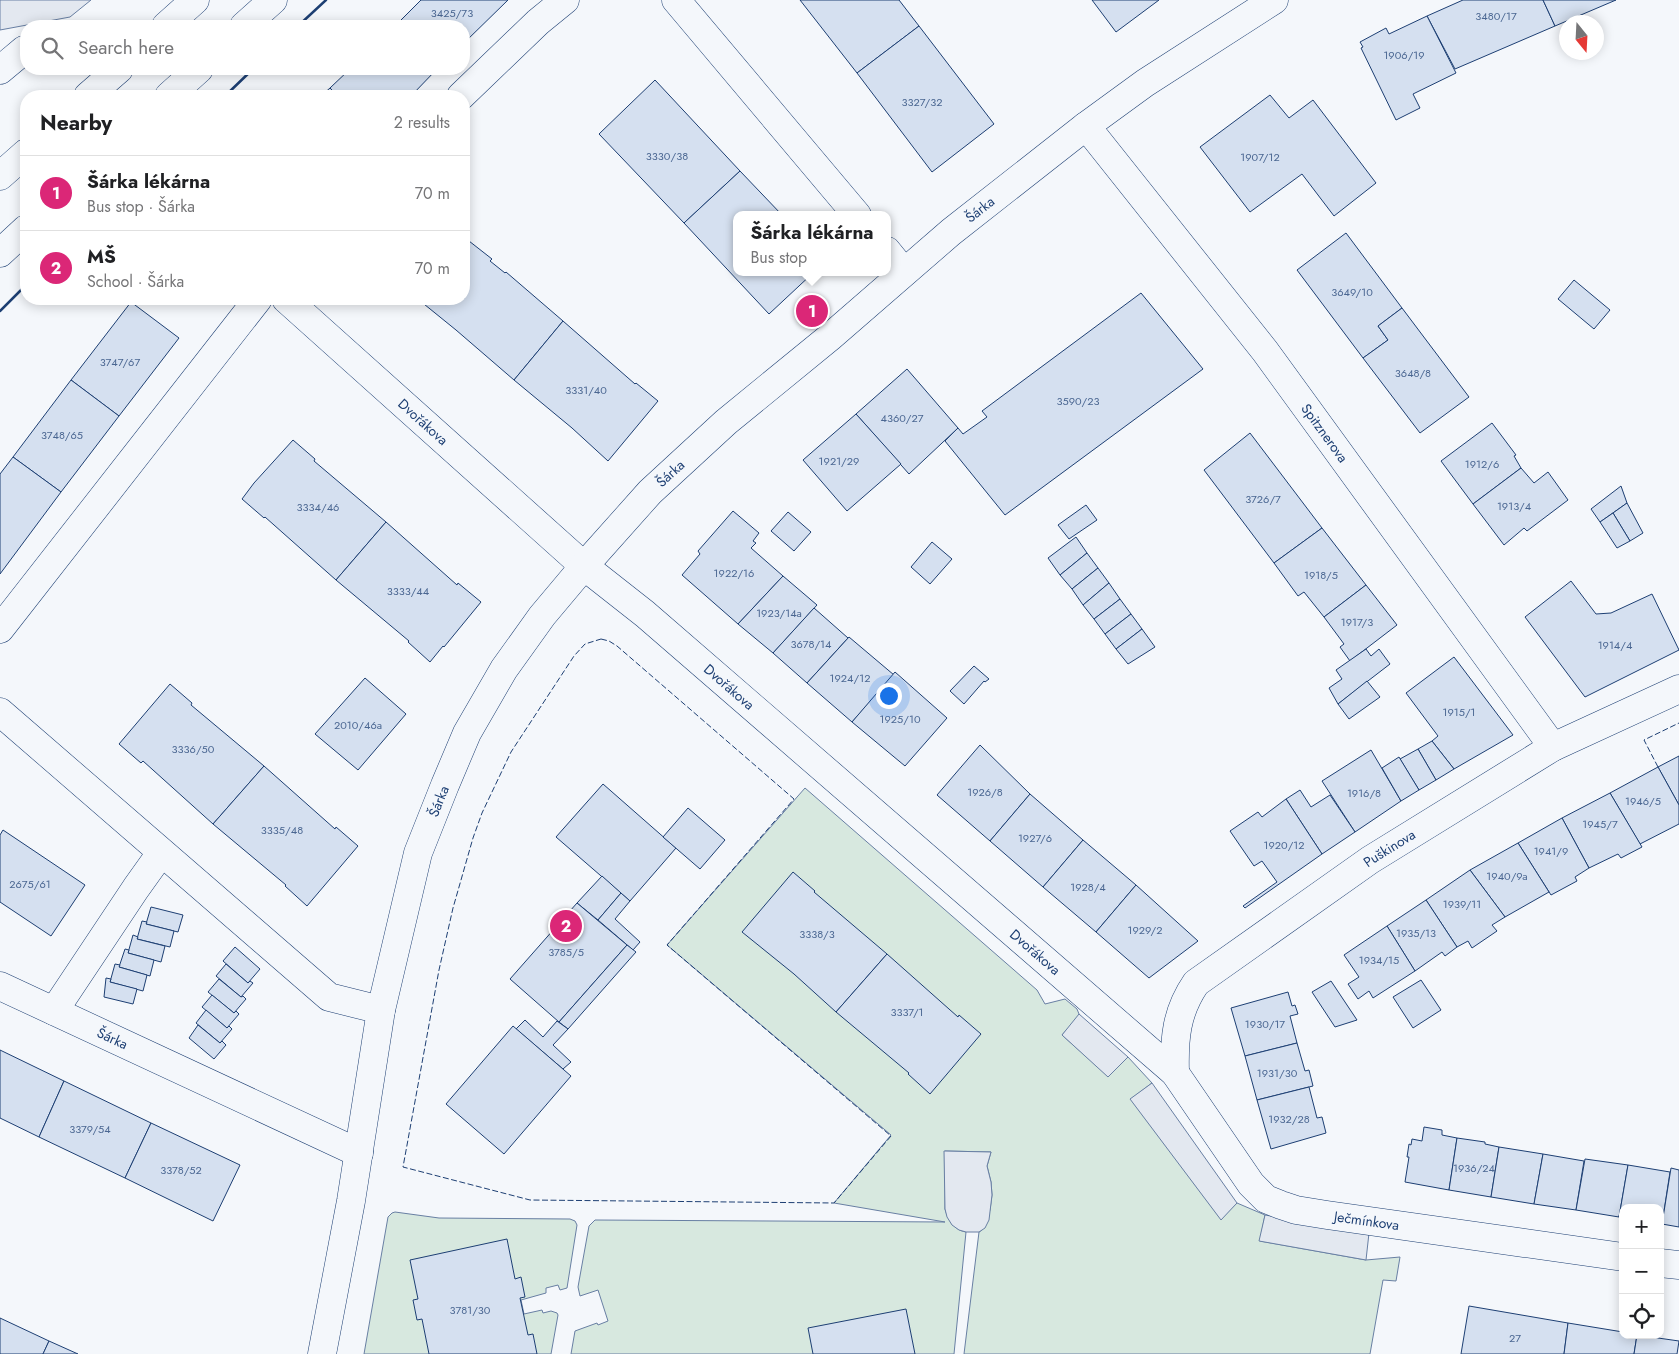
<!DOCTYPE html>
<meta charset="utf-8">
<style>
:root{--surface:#fff;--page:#f2f2f2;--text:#202124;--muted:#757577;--line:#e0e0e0;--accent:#db2777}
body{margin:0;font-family:Jost,sans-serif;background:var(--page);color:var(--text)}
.controls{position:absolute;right:15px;bottom:15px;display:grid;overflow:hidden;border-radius:10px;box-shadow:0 2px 12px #0003}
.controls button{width:45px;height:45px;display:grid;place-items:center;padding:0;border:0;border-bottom:1px solid var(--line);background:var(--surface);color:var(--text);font:25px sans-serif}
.compass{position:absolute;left:1559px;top:15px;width:45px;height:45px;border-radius:50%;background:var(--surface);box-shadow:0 2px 12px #0003;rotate:162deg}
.you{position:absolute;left:888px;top:695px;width:18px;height:18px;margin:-12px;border:4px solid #fff;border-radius:50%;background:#1a73e8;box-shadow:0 0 0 8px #1a73e833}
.badge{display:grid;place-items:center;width:32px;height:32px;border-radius:50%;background:var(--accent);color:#fff;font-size:16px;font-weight:700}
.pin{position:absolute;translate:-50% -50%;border:2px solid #fff;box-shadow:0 1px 5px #0006}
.popup{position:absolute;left:733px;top:211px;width:158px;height:65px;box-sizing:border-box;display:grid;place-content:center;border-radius:10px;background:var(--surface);filter:drop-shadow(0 1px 4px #0005);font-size:16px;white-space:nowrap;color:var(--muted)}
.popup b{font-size:19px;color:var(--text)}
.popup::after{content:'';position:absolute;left:50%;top:100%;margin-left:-10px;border:10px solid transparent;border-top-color:var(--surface)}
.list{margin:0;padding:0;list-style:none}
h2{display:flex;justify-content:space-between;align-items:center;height:65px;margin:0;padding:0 20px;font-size:21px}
h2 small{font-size:16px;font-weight:400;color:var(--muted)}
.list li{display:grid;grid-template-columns:32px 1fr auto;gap:15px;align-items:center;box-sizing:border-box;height:75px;padding:0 20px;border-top:1px solid var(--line)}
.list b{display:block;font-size:19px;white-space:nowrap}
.list p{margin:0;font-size:16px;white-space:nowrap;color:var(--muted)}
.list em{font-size:16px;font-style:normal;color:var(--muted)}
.icon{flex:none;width:28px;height:28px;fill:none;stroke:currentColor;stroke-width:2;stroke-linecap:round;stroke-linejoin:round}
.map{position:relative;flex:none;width:1679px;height:1354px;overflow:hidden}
.search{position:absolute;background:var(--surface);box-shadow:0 2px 12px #0003;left:20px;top:20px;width:450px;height:55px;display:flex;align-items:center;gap:12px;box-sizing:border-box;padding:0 18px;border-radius:20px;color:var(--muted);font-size:19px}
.panel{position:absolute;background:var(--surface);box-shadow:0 2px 12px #0003;left:20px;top:90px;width:450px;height:215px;border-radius:20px}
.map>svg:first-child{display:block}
.green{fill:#d7e8df;stroke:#687fa3}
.parking{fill:#e3e8f0;stroke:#687fa3}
.building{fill:#d5e0f0;stroke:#1d3f73}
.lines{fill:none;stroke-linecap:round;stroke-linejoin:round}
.street-casing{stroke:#1d3f73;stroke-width:29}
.highway-casing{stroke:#1d3f73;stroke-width:29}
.street{stroke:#f4f7fb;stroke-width:28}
.highway{stroke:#f4f7fb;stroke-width:28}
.fence{stroke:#1d3f73;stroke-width:1;stroke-dasharray:6 2.5;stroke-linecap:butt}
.wall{stroke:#1d3f73;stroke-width:2.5}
.labels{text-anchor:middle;stroke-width:4;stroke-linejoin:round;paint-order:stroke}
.number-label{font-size:11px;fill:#4b6792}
.street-label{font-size:14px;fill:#1d3f73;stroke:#f4f7fb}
</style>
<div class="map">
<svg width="1679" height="1354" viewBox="0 0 1679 1354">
<rect width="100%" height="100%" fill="#f4f7fb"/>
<g class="green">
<path d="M805 788 1037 990 1045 1004 1065 999 1077 1009 1079 1014 1078 1017 1062 1035 1108 1076 1128 1057 1152 1083 1131 1099 1221 1219 1237 1203 1265 1215 1260 1241 1366 1260 1400 1257 1396 1281 1383 1280 1370 1354H964L979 1232 982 1230 990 1210 992 1195 991 1182 987 1166 991 1152 945 1151V1209C948 1220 954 1230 966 1232L954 1354H571L575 1331 597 1323 598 1325 608 1321 598 1290 580 1296 578 1287 589 1226 595 1220 945 1222 834 1203 891 1135 667 945Z"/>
<path d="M395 1212 439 1218 570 1219 575 1221 577 1225 567 1288 560 1290 558 1285 546 1288V1293L521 1300 524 1314 542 1310 543 1313 551 1311 557 1313 558 1315 551 1354H364L388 1217 392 1213Z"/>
</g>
<g class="parking">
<path d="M0 0H91L70 17 0 30Z"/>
<path d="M1079 1014 1128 1057 1108 1077 1062 1035Z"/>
<path d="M1152 1083 1237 1203 1221 1220 1130 1099Z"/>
<path d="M944 1151 991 1152 987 1166 991 1182 992 1195 989 1220 985 1228 979 1232H966L959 1230 952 1225 947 1217 945 1209Z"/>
<path d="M1265 1215 1369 1233 1366 1260 1259 1241Z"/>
</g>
<g class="building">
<path d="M421 0H508L464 43V26H406L400 21Z"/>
<path d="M800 0H899L919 26 857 73Z"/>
<path d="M1092 0H1159L1116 32Z"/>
<path d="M1463 0H1543L1555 26 1455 69 1427 16Z"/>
<path d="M1543 0H1616L1555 26Z"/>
<path d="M1427 16 1456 73 1413 94 1420 108 1396 120 1361 48 1363 47 1360 42 1386 28 1389 34Z"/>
<path d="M919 26 994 124 932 172 857 73Z"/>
<path d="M350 69H437L411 96H338L330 88Z"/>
<path d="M655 80 740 171 684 223 599 134Z"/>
<path d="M330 88 338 96H321Z"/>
<path d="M1270 95 1289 118 1313 100 1376 183 1334 216 1302 174 1250 212 1200 147Z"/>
<path d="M740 171 782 215H737V272H814L769 314 684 223Z"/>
<path d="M1346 233 1402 308 1378 326 1388 340 1363 358 1297 270Z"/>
<path d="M469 241 492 259 490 261 505 273 506 272 563 321 514 380 456 330 419 300 464 299V247Z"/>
<path d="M1574 280 1610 310 1594 329 1558 299Z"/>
<path d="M1141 293 1203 369 1005 515 945 441 958 428 963 434 987 417 982 411Z"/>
<path d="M131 302 179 338 119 416 71 380Z"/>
<path d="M1402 308 1469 397 1420 433 1363 358 1388 340 1378 326Z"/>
<path d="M563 321 635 384 636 383 658 401 608 461 572 428 514 380Z"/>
<path d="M907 369 958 428 909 474 856 414Z"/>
<path d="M71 380 119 416 61 492 13 457Z"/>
<path d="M856 414 901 464 847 511 803 460Z"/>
<path d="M1492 423 1516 455 1514 456 1521 468 1473 504 1441 461Z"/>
<path d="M1250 433 1322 528 1274 563 1204 470Z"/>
<path d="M293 440 315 459 314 461 386 522 336 580 265 517 264 518 242 499 254 483Z"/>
<path d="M13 457 61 492 0 574V474Z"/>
<path d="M1521 468 1534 483 1548 472 1568 500 1527 531 1524 528 1504 545 1473 504Z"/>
<path d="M1621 486 1627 503 1600 522 1591 509Z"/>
<path d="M1627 503 1643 533 1630 541 1613 513Z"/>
<path d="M1086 505 1097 520 1069 539 1058 525Z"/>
<path d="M733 511 759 533 753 541 756 543 751 548 783 576 738 624 682 575 700 554 698 551Z"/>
<path d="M788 512 811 532 794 551 771 531Z"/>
<path d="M1613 513 1630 541 1617 548 1600 522Z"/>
<path d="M386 522 457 585 458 583 481 602 444 647 443 646 430 662 408 642 409 641 336 580Z"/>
<path d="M1322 528 1366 585 1324 617 1304 592 1298 596 1274 563Z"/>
<path d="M1076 537 1087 553 1060 575 1048 558Z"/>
<path d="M932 542 952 559 930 584 911 567Z"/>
<path d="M1087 553 1098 568 1072 589 1060 575Z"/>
<path d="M1098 568 1109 583 1083 605 1072 589Z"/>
<path d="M783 576 817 605 773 653 738 624Z"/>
<path d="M1571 581 1596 614 1611 613 1652 594 1679 650 1585 697 1525 617Z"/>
<path d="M1109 583 1120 599 1094 619 1083 605Z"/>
<path d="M1366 585 1397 625 1350 661 1340 647 1344 644 1324 617Z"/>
<path d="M1120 599 1131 614 1105 634 1094 619Z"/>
<path d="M814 608 848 638 807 683 773 653Z"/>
<path d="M1131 614 1142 629 1116 649 1105 634Z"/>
<path d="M1142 629 1155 647 1128 664 1116 649Z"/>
<path d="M849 637 894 675 852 722 807 683Z"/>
<path d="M1366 649 1371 656 1379 649 1390 664 1338 704 1329 688 1342 679 1336 670Z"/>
<path d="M1454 657 1513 735 1454 769 1432 741 1438 736 1406 693Z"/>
<path d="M974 666 989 679 985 682 984 681 964 704 950 691Z"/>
<path d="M895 672 947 718 905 766 852 722Z"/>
<path d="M365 678 406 714 358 770 315 734Z"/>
<path d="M1367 681 1380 697 1349 719 1338 704Z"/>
<path d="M170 684 192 703 191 705 264 766 213 824 143 761 141 763 119 744Z"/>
<path d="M1432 741 1454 769 1436 780 1418 749Z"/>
<path d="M980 745 1030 794 990 841 937 795Z"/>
<path d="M1418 749 1436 780 1419 790 1400 759Z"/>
<path d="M1371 750 1401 801 1355 832 1322 781Z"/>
<path d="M1679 756V805L1658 767Z"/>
<path d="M1399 757 1419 790 1401 801 1382 768Z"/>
<path d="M264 766 335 829 336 827 358 846 307 906 285 886 286 885 213 824Z"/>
<path d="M1658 767 1679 805V824L1640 844 1610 793Z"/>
<path d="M603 784 676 848 630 901 556 837Z"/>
<path d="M1300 790 1311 807 1330 795 1355 832 1322 854 1286 799Z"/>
<path d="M1610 793 1642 847 1621 858 1618 854 1589 868 1562 818Z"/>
<path d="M1030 794 1083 840 1043 887 990 841Z"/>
<path d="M1286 799 1322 854 1245 908 1243 906 1277 882 1262 861 1254 866 1230 831 1258 812 1262 817Z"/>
<path d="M688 808 725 840 700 869 663 837Z"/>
<path d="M1562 818 1589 868 1575 877 1577 881 1551 895 1518 843Z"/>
<path d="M3 830 85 885 51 936 0 902V835Z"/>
<path d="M1083 840 1136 885 1096 932 1043 887Z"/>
<path d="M1518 843 1549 892 1505 917 1470 870Z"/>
<path d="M1470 870 1505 917 1492 925 1497 931 1472 948 1468 941 1457 947 1426 900Z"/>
<path d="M793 872 815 891 814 892 887 954 836 1012 794 974 742 932Z"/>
<path d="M602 876 621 893 598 920 577 903Z"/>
<path d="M1136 885 1198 941 1149 978 1096 932Z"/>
<path d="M621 893 630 901 615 919 640 942 633 950 598 920Z"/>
<path d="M1426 900 1457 947 1445 956 1442 952 1415 971 1387 926Z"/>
<path d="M577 903 627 945 559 1022 510 979Z"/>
<path d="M151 907 183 915 178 932 146 924Z"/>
<path d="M142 921 147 922 146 924 174 931 170 947 137 939Z"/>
<path d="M1387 926 1415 971 1373 998 1369 991 1358 999 1348 984 1359 977 1344 955Z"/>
<path d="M133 935 138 937 137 939 165 946 161 962 128 953Z"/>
<path d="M627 945 636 952 568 1029 559 1022Z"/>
<path d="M235 947 260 969 248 983 223 961Z"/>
<path d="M125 949 129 950 128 953 154 960 150 976 119 967Z"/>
<path d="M887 954 958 1017 959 1015 981 1034 930 1094 908 1074 909 1073 836 1012Z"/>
<path d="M115 964 120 965 119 967 147 975 143 991 110 982Z"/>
<path d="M226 964 248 983 250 981 253 983 241 997 216 976Z"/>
<path d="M106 978 111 979 110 982 137 989 133 1004 104 997Z"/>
<path d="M219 979 241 997 243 996 246 999 234 1013 208 992Z"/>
<path d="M1421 980 1441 1010 1413 1028 1393 997Z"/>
<path d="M1331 981 1357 1020 1335 1027 1312 992Z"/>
<path d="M1288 992 1292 1006 1295 1005 1298 1014 1290 1016 1297 1043 1245 1056 1231 1008Z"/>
<path d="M212 995 234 1013 236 1011 239 1014 227 1028 202 1007Z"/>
<path d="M206 1010 227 1028 229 1026 232 1029 220 1043 196 1023Z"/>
<path d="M525 1020 543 1037 557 1021 568 1029 553 1045 571 1062 563 1069 516 1029Z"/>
<path d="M198 1025 220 1043 222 1041 226 1045 214 1059 189 1038Z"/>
<path d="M513 1026 571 1076 504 1154 446 1104Z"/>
<path d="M1297 1043 1305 1071 1309 1070 1313 1086 1257 1100 1245 1056Z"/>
<path d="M0 1050 64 1081 39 1137 0 1118Z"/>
<path d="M64 1081 151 1123 125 1178 39 1137Z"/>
<path d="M1309 1087 1317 1118 1322 1117 1326 1133 1271 1149 1257 1100Z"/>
<path d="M151 1123 240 1165 213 1221 125 1178Z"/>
<path d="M1424 1127 1442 1130V1135L1457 1138 1449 1190 1405 1182 1409 1157H1407L1409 1144 1411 1145 1412 1139 1422 1141Z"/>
<path d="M1457 1138 1485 1142V1144L1499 1147 1491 1197 1449 1190Z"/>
<path d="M1499 1147 1543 1154 1534 1204 1491 1197Z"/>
<path d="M1543 1154 1584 1161 1576 1210 1534 1204Z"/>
<path d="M1585 1159 1628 1165 1619 1217 1576 1210Z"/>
<path d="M1628 1165 1670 1172 1662 1224H1660V1208H1623V1218L1619 1217Z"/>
<path d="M1671 1168 1679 1170V1227L1662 1224Z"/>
<path d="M507 1239 515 1279 521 1277 525 1297 520 1298 528 1335 533 1334 537 1354H429L422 1319 417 1320 413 1300 418 1299 410 1260Z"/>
<path d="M1469 1306 1568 1323 1564 1354H1461Z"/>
<path d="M906 1309 915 1354H813L808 1328Z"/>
<path d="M0 1318 49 1341 43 1354H0Z"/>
<path d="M1568 1323 1623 1332V1335H1637L1634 1354H1564Z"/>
<path d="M1637 1335 1679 1341 1677 1354H1634Z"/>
<path d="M49 1341 78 1354H43Z"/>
</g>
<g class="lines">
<g class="street-casing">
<g id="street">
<path d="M676 0 857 215"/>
<path d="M0 70 24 50"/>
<path d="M461 96 538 22 565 0"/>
<path id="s1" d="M1086 126 1265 351 1553 747"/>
<path d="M887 251 904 272"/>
<path id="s2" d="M286 299 584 566 645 614 1175 1073 1251 1184 1266 1199 1281 1205 1296 1210 1327 1215 1623 1257"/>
<path d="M0 629 258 299"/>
<path d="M0 712 329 997 381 1010"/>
<path id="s3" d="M0 986 359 1153"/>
<path d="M54 1011 136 888 161 853"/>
<path id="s4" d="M1175 1073C1174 1039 1176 1012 1196 983L1370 860 1553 747 1679 689"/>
<path d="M1660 1263 1679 1265"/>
<path id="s5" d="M322 1354 351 1201 381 1010 418 853 445 785 467 733 504 669 542 616 584 566 650 492 726 422 830 337 951 232 1086 126 1145 83 1274 0"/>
</g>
</g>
<g class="highway-casing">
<g id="highway">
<path d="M166 26 195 0"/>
<path d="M244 26 273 0"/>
<path d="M88 96 119 69"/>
<path d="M169 96 199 69"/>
<path d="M0 176 26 153"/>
<path d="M0 253 26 229"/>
</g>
</g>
<use href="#street" class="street"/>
<use href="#highway" class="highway"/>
<g class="fence">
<path d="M601 639 609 641 617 646 794 799 667 945 891 1136 834 1203 530 1200 403 1167 439 970 453 908 473 838 482 813 511 752 574 656 585 644Z"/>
<path d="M1658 767 1644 740 1679 723"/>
</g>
<g class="wall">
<path d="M298 26 326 0"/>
<path d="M225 96 253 69"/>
<path d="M0 311 26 285"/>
</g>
</g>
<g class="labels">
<g class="number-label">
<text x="452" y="17">3425/73</text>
<text x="1496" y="20">3480/17</text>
<text x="1404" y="59">1906/19</text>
<text x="922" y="106">3327/32</text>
<text x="667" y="160">3330/38</text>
<text x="1260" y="161">1907/12</text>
<text x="1352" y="296">3649/10</text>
<text x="120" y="366">3747/67</text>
<text x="1413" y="377">3648/8</text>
<text x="586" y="394">3331/40</text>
<text x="1078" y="405">3590/23</text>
<text x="902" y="422">4360/27</text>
<text x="62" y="439">3748/65</text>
<text x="839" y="465">1921/29</text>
<text x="1482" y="468">1912/6</text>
<text x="1263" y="503">3726/7</text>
<text x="1514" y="510">1913/4</text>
<text x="318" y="511">3334/46</text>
<text x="734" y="577">1922/16</text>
<text x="1321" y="579">1918/5</text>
<text x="408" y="595">3333/44</text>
<text x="779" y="617">1923/14a</text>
<text x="1357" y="626">1917/3</text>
<text x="811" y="648">3678/14</text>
<text x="1615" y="649">1914/4</text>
<text x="850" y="682">1924/12</text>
<text x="1459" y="716">1915/1</text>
<text x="900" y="723">1925/10</text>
<text x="358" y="729">2010/46a</text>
<text x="193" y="753">3336/50</text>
<text x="985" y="796">1926/8</text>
<text x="1364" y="797">1916/8</text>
<text x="1643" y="805">1946/5</text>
<text x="1600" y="828">1945/7</text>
<text x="282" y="834">3335/48</text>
<text x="1035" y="842">1927/6</text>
<text x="1284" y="849">1920/12</text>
<text x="1551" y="855">1941/9</text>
<text x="1507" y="880">1940/9a</text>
<text x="30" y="888">2675/61</text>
<text x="1088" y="891">1928/4</text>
<text x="1462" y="908">1939/11</text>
<text x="1145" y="934">1929/2</text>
<text x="1416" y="937">1935/13</text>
<text x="817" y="938">3338/3</text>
<text x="566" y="956">3785/5</text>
<text x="1379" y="964">1934/15</text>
<text x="907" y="1016">3337/1</text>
<text x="1265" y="1028">1930/17</text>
<text x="1277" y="1077">1931/30</text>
<text x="1289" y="1123">1932/28</text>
<text x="90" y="1133">3379/54</text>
<text x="1474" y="1172">1936/24</text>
<text x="181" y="1174">3378/52</text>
<text x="470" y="1314">3781/30</text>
<text x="1515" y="1342">27</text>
</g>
<g class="street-label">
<text dy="5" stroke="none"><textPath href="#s5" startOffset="1378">Šárka</textPath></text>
<text dy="5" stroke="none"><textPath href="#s2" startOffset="184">Dvořákova</textPath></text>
<text dy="5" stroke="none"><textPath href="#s1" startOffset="389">Spitznerova</textPath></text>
<text dy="5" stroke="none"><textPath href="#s5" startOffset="971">Šárka</textPath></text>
<text dy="5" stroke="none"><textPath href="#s2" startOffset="589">Dvořákova</textPath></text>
<text dy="5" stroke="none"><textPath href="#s5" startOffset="566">Šárka</textPath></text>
<text dy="5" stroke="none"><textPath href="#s4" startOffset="330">Puškinova</textPath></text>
<text dy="5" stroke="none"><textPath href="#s2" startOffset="994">Dvořákova</textPath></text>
<text dy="5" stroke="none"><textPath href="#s3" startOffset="124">Šárka</textPath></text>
<text dy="5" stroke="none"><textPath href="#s2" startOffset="1438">Ječmínkova</textPath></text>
</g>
</g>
</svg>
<div class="controls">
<button>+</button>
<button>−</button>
<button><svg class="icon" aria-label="locate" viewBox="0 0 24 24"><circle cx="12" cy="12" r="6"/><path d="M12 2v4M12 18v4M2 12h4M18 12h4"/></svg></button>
</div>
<svg class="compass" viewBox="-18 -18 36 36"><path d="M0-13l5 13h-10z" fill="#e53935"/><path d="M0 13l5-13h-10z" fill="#757577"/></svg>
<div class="you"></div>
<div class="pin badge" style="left:812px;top:311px">1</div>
<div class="popup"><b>Šárka lékárna</b>Bus stop</div>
<div class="pin badge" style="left:566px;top:926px">2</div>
<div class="search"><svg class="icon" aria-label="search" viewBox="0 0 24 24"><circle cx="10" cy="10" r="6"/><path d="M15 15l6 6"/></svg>Search here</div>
<section class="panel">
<h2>Nearby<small>2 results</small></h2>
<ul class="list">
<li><span class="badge">1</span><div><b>Šárka lékárna</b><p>Bus stop · Šárka</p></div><em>70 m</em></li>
<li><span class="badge">2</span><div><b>MŠ</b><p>School · Šárka</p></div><em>70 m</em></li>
</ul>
</section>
</div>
